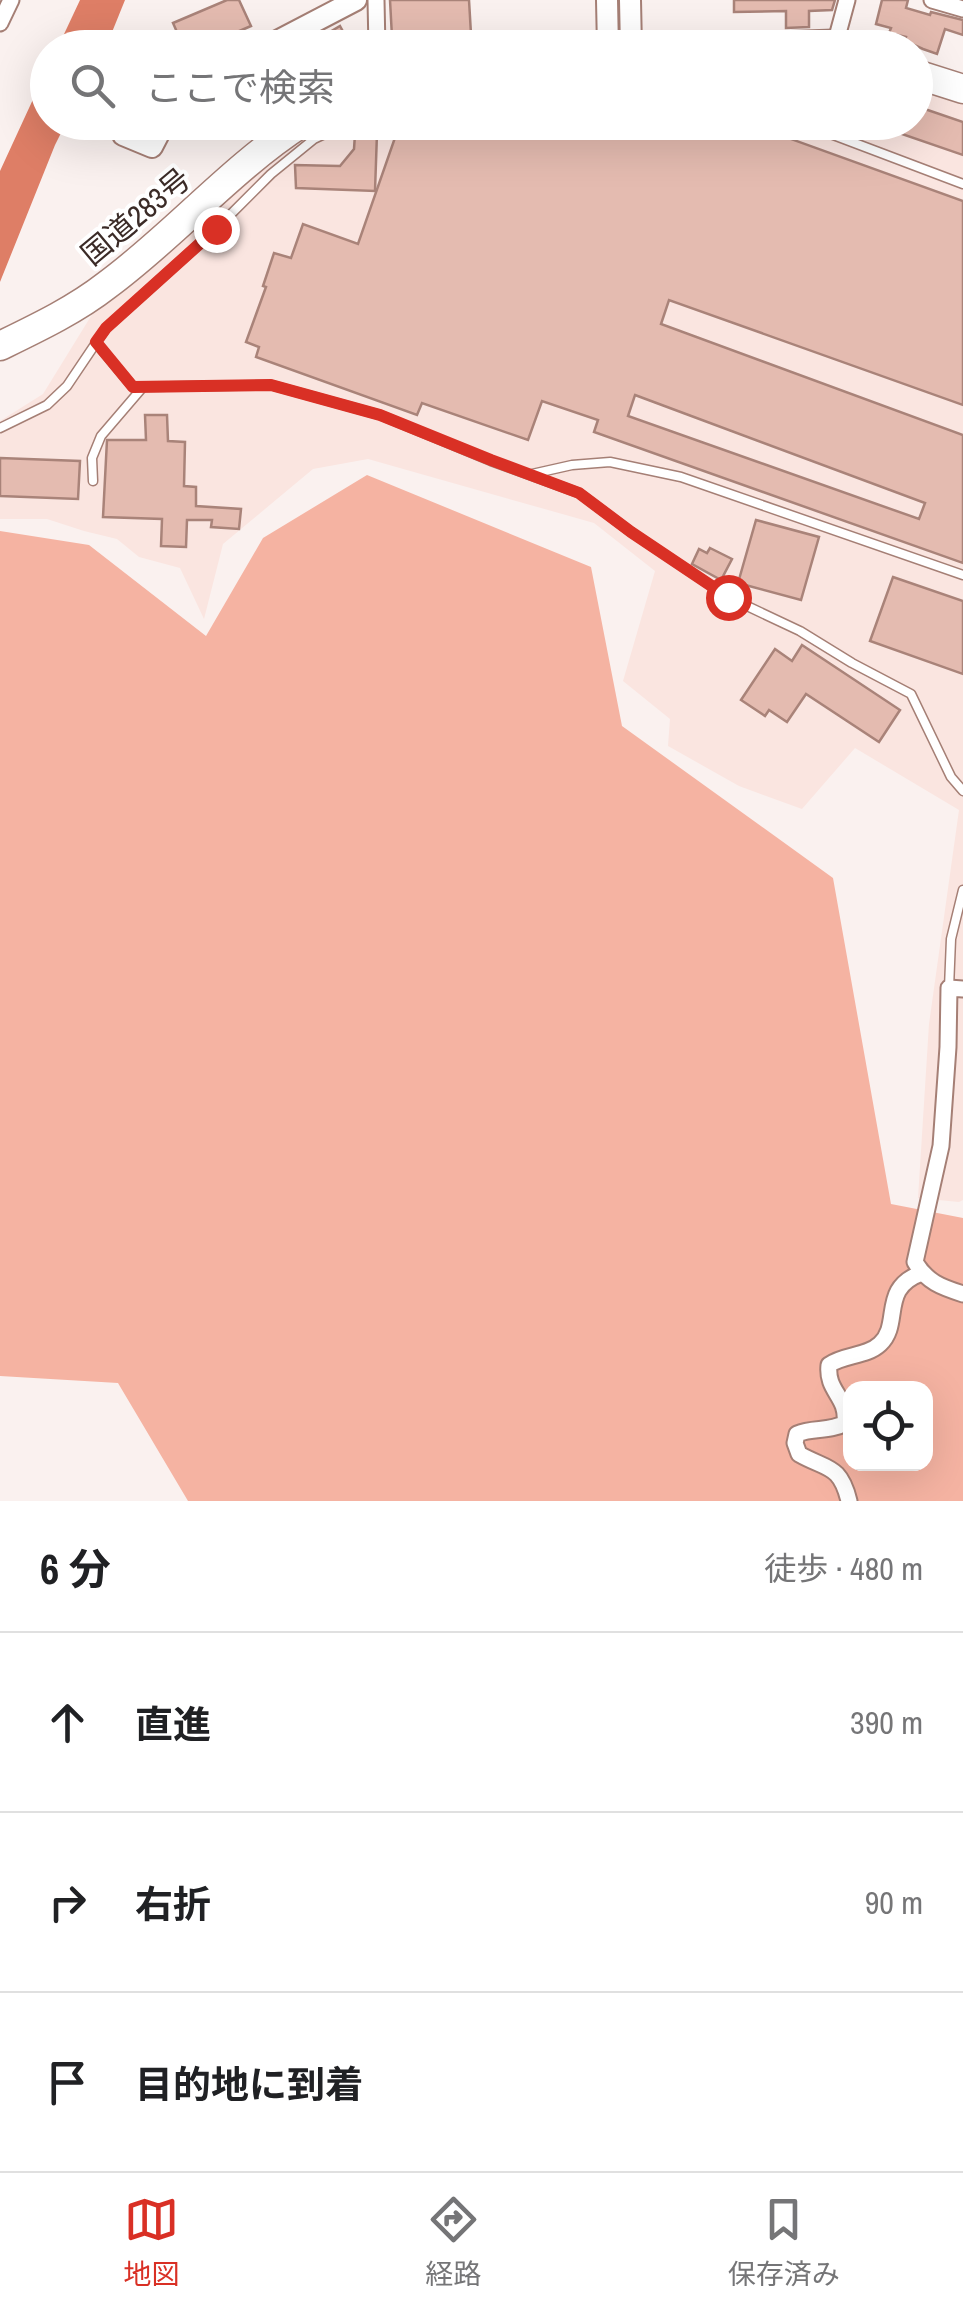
<!DOCTYPE html>
<html lang="ja">
<meta charset="utf-8">
<style>
:root{--surface:#fff;--page:#f2f2f2;--text:#202124;--muted:#757577;--line:#e0e0e0;--accent:#d93025}
body{margin:0;font-family:"Archivo Narrow","Noto Sans JP",sans-serif;background:var(--page);color:var(--text)}
.controls{position:absolute;right:30px;bottom:30px;display:grid;overflow:hidden;border-radius:20px;box-shadow:0 10px 40px #0002}
.controls button{width:90px;height:90px;display:grid;place-items:center;padding:0;border:0;border-bottom:2px solid var(--line);background:var(--surface);color:var(--text);font:50px sans-serif}
.stop{position:absolute;width:30px;height:30px;margin:-22px;border:8px solid #d93025;border-radius:50%;background:#fff}
.stop.end{background:#d93025;border-color:#fff;box-shadow:0 2px 10px #0008}
.list{margin:0;padding:0;list-style:none}
h2{display:flex;justify-content:space-between;align-items:center;height:130px;margin:0;padding:0 40px;font-size:42px}
h2 small{font-size:32px;font-weight:400;color:var(--muted)}
.list li{display:grid;grid-template-columns:65px 1fr auto;gap:30px;align-items:center;box-sizing:border-box;height:180px;padding:0 40px;border-top:2px solid var(--line)}
.list b{display:block;font-size:38px;white-space:nowrap}
.list em{font-size:32px;font-style:normal;color:var(--muted)}
.icon{flex:none;width:55px;height:55px;fill:none;stroke:currentColor;stroke-width:2;stroke-linecap:round;stroke-linejoin:round}
.map{position:relative;flex:none;width:963px;height:1501px;overflow:hidden}
.search{position:absolute;background:var(--surface);box-shadow:0 10px 40px #0002;left:30px;right:30px;top:30px;height:110px;display:flex;align-items:center;gap:25px;box-sizing:border-box;padding:0 35px;border-radius:55px;color:var(--muted);font-size:38px}
.sheet{height:670px;background:var(--surface)}
nav{display:flex;justify-content:space-around;align-items:center;box-sizing:border-box;height:140px;border-top:2px solid var(--line);background:var(--surface);font-size:28px;color:var(--muted)}
nav a{display:grid;justify-items:center;gap:5px}
nav .on{color:var(--accent)}
.map>svg:first-child{display:block}
.built{fill:#fae5e0}
.green{fill:#f5b3a2;fill-rule:evenodd}
.water{fill:#de7e66}
.building{fill:#e4bbb0;stroke:#a98379;stroke-width:2.5;fill-rule:evenodd}
.lines{fill:none;stroke-linecap:round;stroke-linejoin:round}
.lane-casing{stroke:#a57f75;stroke-width:11}
.street-casing{stroke:#a57f75;stroke-width:19}
.secondary-casing{stroke:#a57f75;stroke-width:24}
.highway-casing{stroke:#a57f75;stroke-width:31}
.lane{stroke:#fff;stroke-width:8}
.street{stroke:#fff;stroke-width:15}
.secondary{stroke:#fff;stroke-width:20}
.highway{stroke:#fff;stroke-width:28}
.route{stroke:#d93025;stroke-width:12}
.labels{text-anchor:middle;stroke-width:8;stroke-linejoin:round;paint-order:stroke}
.street-label{font-size:30px;fill:#3b2b27;stroke:#fff}
</style>
<div class="map">
<svg width="963" height="1501" viewBox="0 0 963 1501">
<rect width="100%" height="100%" fill="#faf1ef"/>
<path class="built" d="M916 84 963 101V1200L959 1202 918 1198 929 1024 959 810 855 748 802 809 739 786 668 746 670 719 623 681 655 571 594 523 368 459 313 469 223 544 204 619 180 568 139 557 117 539 84 531 47 519H0V421L43 394 96 308 135 281 266 165 314 131 333 123 916 122Z"/>
<path class="green" d="M367 475 591 567 622 726 833 878 891 1204 963 1218V1501H188L118 1383 0 1376V531L89 545 206 636 263 538ZM850 1388H926V1464H850Z"/>
<g class="water">
<path d="M80 0H125L106 47H58Z"/>
<path d="M47 69 48 122 66 123 55 145 0 282V171Z"/>
</g>
<g class="building">
<path d="M227 0H239L251 26 200 48H184L173 23Z"/>
<path d="M390 0H469L471 34 410 36V44L401 45 400 37H392Z"/>
<path d="M734 0H835L832 10 809 11V27L786 28V11L734 12Z"/>
<path d="M882 0H908L906 8 930 15 931 12 963 20V35L945 29 937 54 923 49 905 41 906 37 889 33 891 28 876 24Z"/>
<path d="M340 26 352 48H295L322 34 323 36Z"/>
<path d="M916 106 963 122V155L873 124 916 122Z"/>
<path d="M424 122 460 132 463 122H744L963 201V405L669 300 661 324 963 435V563L594 432 598 420 542 401 528 440 422 403 417 415 256 357 259 347 246 342 266 287 263 286 274 253 291 258 303 224 358 244 398 129 420 136ZM635 395 925 503 919 519 628 416Z"/>
<path d="M377 133 375 191 296 188 295 165 340 166 354 149 355 134Z"/>
<path d="M145 415H167L168 441 185 442 184 486 196 487V506L241 509 239 529 211 527 212 520H187L186 547 161 546 162 519 103 517 107 440H146Z"/>
<path d="M0 458 80 461 78 499 0 496Z"/>
<path d="M756 520 819 537 801 600 738 583Z"/>
<path d="M710 548 732 559 721 580 692 564 699 549 707 553Z"/>
<path d="M893 577 963 601V674L870 641Z"/>
<path d="M802 645 900 710 879 742 806 694 787 722 769 710 765 716 741 700 775 649 792 661Z"/>
</g>
<g class="lines">
<g class="lane-casing">
<g id="lane">
<path d="M799 122 963 184"/>
<path d="M96 343 133 387 271 385 380 415 491 461 579 493 631 532 728 597 800 631 852 663 911 694 951 777 963 791"/>
<path d="M0 428 47 405 67 386 106 328 216 229 271 174 314 139 350 122"/>
<path d="M532 474 572 465 610 462 681 477 963 575"/>
<path d="M93 481 92 458 101 436 143 387"/>
<path d="M949 988 951 939 963 890"/>
</g>
</g>
<g class="street-casing">
<g id="street">
<path d="M376 0 377 48"/>
<path d="M932 0 963 9"/>
<path d="M0 23 11 0"/>
<path d="M834 48 847 0"/>
<path d="M963 989 949 988 948 1047 941 1146 915 1262C927 1282 941 1287 963 1294"/>
<path d="M849 1501C840 1464 827 1470 799 1454L795 1443 797 1434C813 1427 830 1432 845 1423 848 1396 826 1392 829 1365 844 1354 866 1357 880 1344 902 1324 879 1288 922 1273"/>
</g>
</g>
<g class="secondary-casing">
<g id="secondary">
<path d="M607 0 608 48"/>
<path d="M630 0 631 48"/>
<path d="M264 48 356 0"/>
<path d="M123 135 152 147 165 122"/>
</g>
</g>
<g class="highway-casing">
<g id="highway">
<path d="M717 48 834 44 858 48"/>
<path d="M916 74 963 89"/>
<path d="M0 346C37 328 75 310 107 285 175 235 231 168 303 122"/>
</g>
</g>
<use href="#lane" class="lane"/>
<use href="#street" class="street"/>
<use href="#secondary" class="secondary"/>
<use href="#highway" class="highway"/>
</g>
<g class="lines">
<path class="route" d="M216 229 106 328 96 342 133 387 271 385 380 415 491 460 579 493 631 532 728 597"/>
</g>
<g class="labels">
<g class="street-label">
<text transform="translate(136 217) rotate(-40)" y="10">国道283号</text>
</g>
</g>
</svg>
<div class="controls">
<button><svg class="icon" aria-label="locate" viewBox="0 0 24 24"><circle cx="12" cy="12" r="6"/><path d="M12 2v4M12 18v4M2 12h4M18 12h4"/></svg></button>
</div>
<div class="stop" style="left:728px;top:597px"></div>
<div class="stop end" style="left:216px;top:229px"></div>
<div class="search"><svg class="icon" aria-label="search" viewBox="0 0 24 24"><circle cx="10" cy="10" r="6"/><path d="M15 15l6 6"/></svg>ここで検索</div>
</div>
<section class="sheet">
<h2>6 分<small>徒歩 · 480 m</small></h2>
<ul class="list">
<li><svg class="icon" aria-label="ahead" viewBox="0 0 24 24"><path d="M12 20V5M6 11l6-6 6 6"/></svg><div><b>直進</b></div><em>390 m</em></li>
<li><svg class="icon" aria-label="right" viewBox="0 0 24 24"><path d="M7 20v-9h11M14 6l5 5-5 5"/></svg><div><b>右折</b></div><em>90 m</em></li>
<li><svg class="icon" aria-label="arrive" viewBox="0 0 24 24"><path d="M6 21V4h12l-3 4 3 4H6"/></svg><div><b>目的地に到着</b></div></li>
</ul>
</section>
<nav>
<a class="on"><svg class="icon" aria-label="map" viewBox="0 0 24 24"><path d="M3 6l6-2 6 2 6-2v14l-6 2-6-2-6 2zM9 4v14M15 6v14"/></svg>地図</a>
<a><svg class="icon" aria-label="directions" viewBox="0 0 24 24"><path d="M12 3l9 9-9 9-9-9zM9 14v-3h6M13 9l2 2-2 2"/></svg>経路</a>
<a><svg class="icon" aria-label="saved" viewBox="0 0 24 24"><path d="M7 4h10v16l-5-4-5 4z"/></svg>保存済み</a>
</nav>
